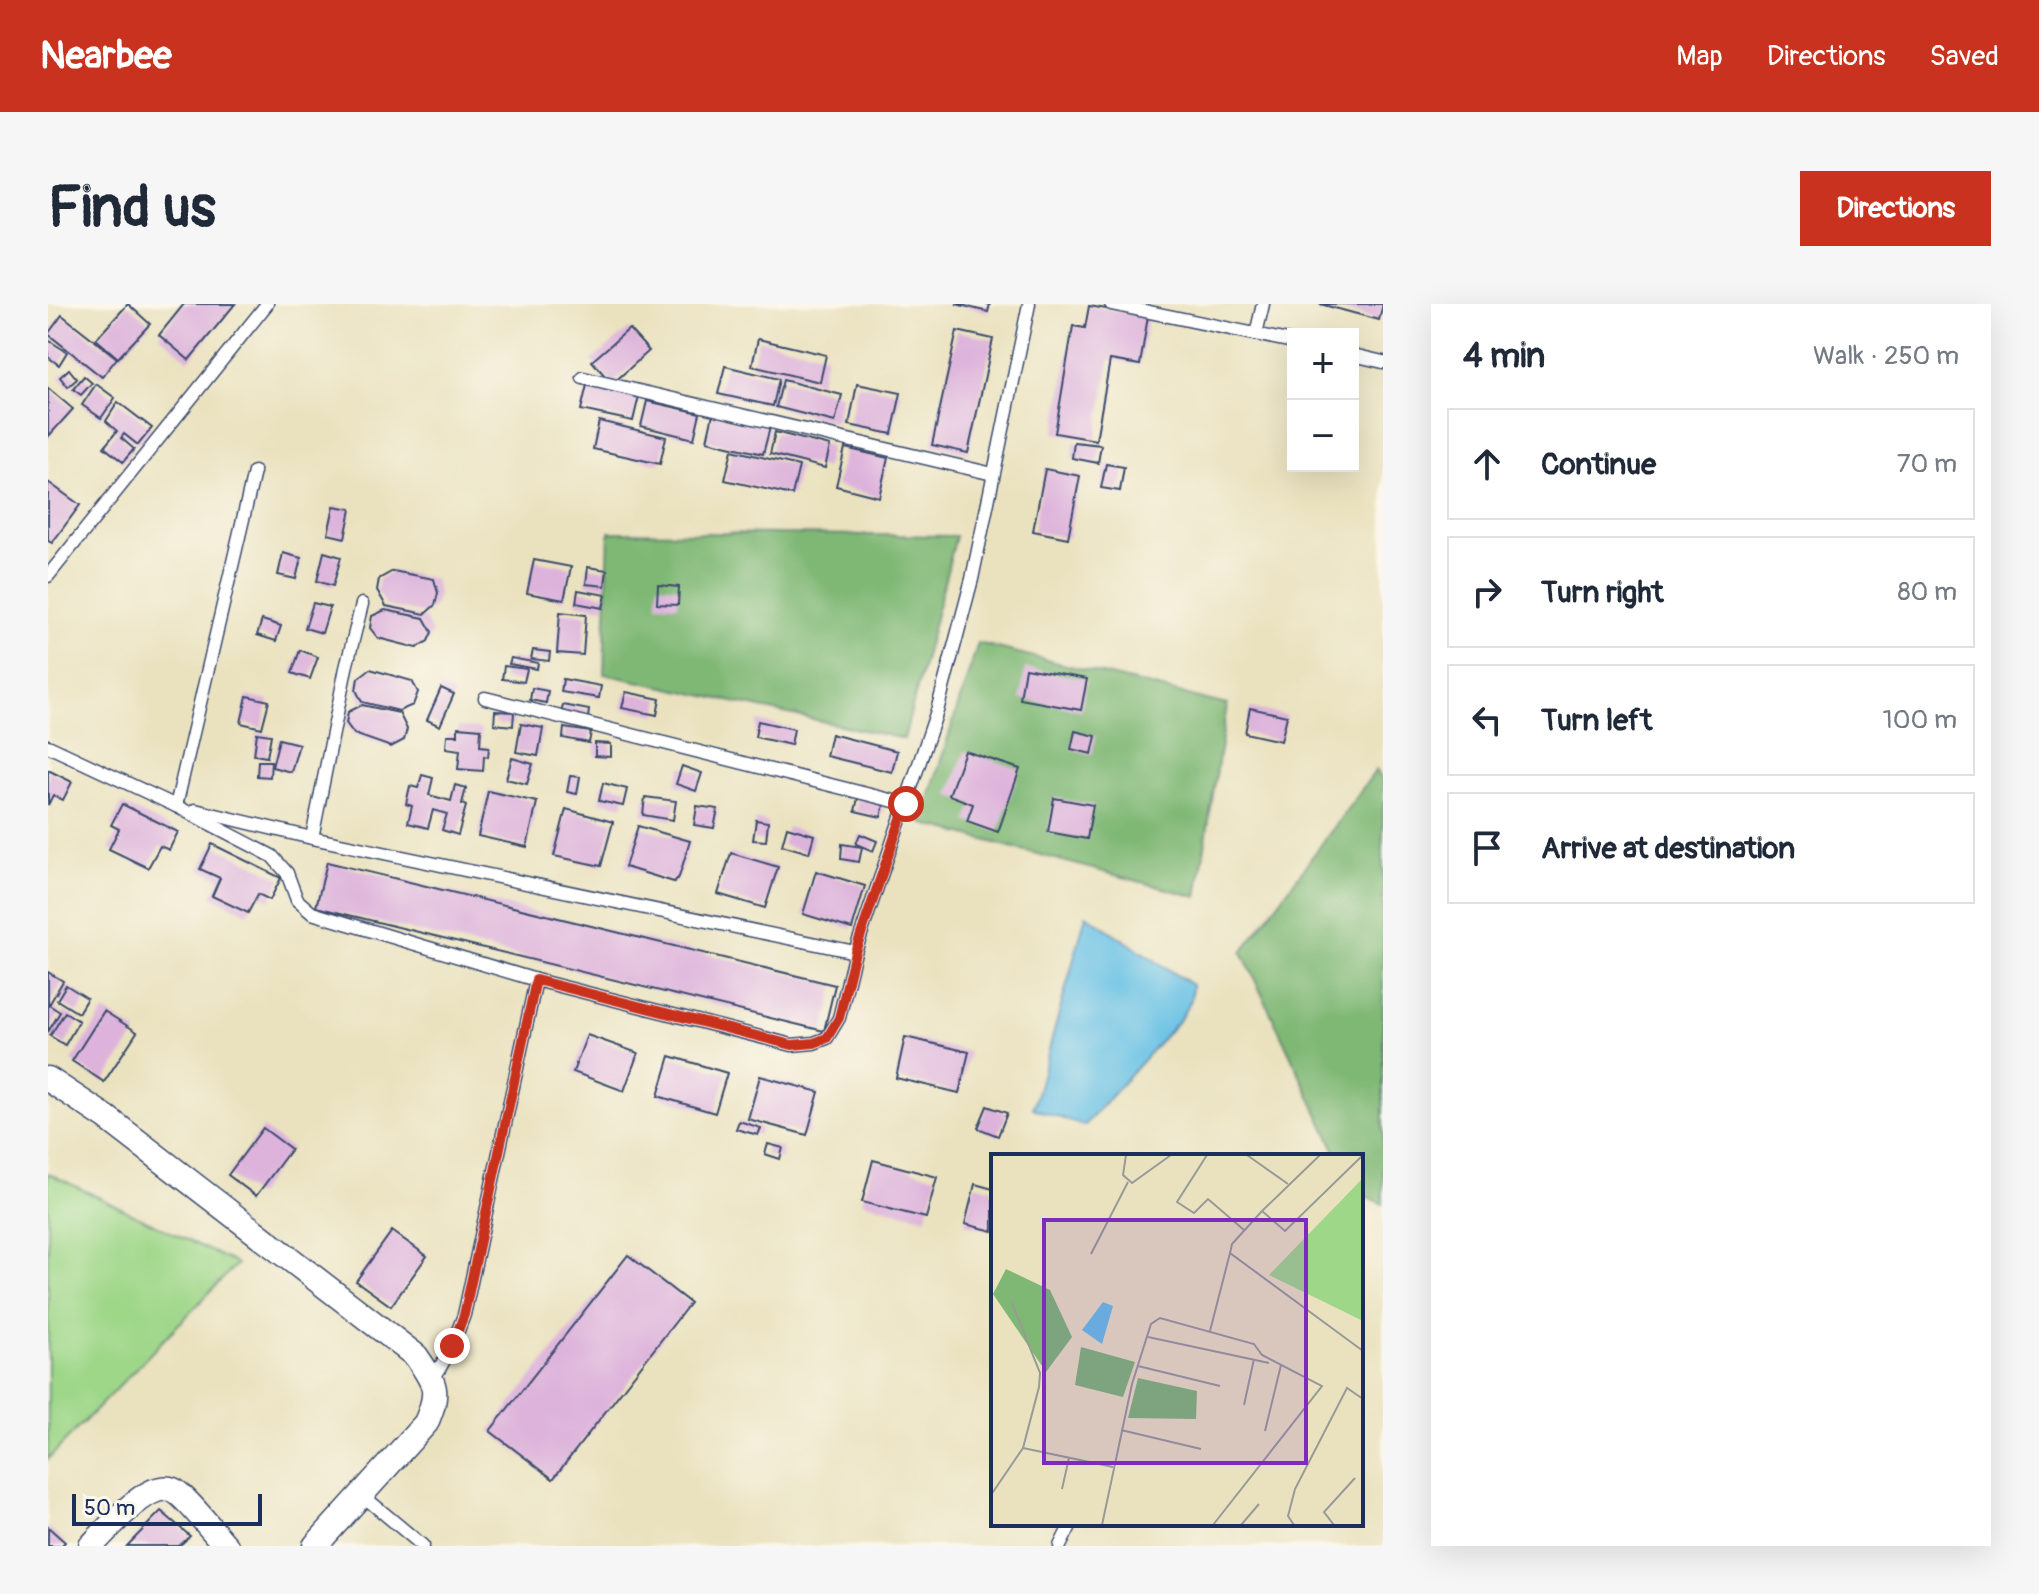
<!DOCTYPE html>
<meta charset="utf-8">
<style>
:root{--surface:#fff;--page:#f6f6f7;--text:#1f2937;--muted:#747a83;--line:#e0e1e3;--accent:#c8321e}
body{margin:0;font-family:Pangolin,sans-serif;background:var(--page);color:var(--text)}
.controls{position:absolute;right:24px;top:24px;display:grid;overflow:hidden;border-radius:0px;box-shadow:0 8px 32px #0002}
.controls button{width:72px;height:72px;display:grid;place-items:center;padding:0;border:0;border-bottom:2px solid var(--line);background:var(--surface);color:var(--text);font:40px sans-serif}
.scale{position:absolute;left:24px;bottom:20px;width:190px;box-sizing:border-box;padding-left:8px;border:4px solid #1b2f5e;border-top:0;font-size:22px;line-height:28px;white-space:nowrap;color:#1b2f5e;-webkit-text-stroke:6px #fbf7ec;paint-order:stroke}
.stop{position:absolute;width:24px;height:24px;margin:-18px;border:6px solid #c8321e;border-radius:50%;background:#fff}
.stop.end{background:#c8321e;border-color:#fff;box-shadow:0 2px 8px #0008}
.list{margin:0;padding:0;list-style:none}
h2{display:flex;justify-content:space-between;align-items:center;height:104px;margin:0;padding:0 32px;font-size:34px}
h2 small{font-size:26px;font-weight:400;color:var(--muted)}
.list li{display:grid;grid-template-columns:52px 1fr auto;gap:24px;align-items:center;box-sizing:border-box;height:112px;margin:0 16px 16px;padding:0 16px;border:2px solid var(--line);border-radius:0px}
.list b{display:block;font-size:30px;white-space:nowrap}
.list em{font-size:26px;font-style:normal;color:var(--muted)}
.icon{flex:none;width:44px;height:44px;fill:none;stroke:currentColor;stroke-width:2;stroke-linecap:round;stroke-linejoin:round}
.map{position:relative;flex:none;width:1335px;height:1242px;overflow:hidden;border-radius:0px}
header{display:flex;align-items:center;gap:48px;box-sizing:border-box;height:112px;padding:0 40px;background:var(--accent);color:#fff}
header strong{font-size:38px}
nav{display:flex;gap:44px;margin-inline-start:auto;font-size:28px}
.intro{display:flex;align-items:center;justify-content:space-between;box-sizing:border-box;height:192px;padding:0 48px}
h1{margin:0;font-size:56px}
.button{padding:20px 36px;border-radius:0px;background:var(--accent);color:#fff;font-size:28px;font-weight:700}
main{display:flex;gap:48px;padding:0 48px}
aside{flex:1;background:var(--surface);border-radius:0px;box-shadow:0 8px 32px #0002}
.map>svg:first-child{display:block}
.green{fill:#9fd789;stroke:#5d8374;stroke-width:2}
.forest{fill:#7fb875;stroke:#4d746a;stroke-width:2}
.water{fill:#67c1e5;stroke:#4178a2;stroke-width:2}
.building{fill:#ddb3db}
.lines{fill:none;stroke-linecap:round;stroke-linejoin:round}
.service-casing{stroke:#3a4a6d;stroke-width:15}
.minor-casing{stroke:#3a4a6d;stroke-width:27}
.service{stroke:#fff;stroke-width:12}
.minor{stroke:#fff;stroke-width:24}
.route{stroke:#c8321e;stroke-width:10}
.inset-road{fill:none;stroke:#979a98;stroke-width:2}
.view{fill:#7b2cbf;fill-opacity:0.15;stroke:#7b2cbf;stroke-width:4}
.inset-edge{fill:none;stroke:#1b2f5e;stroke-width:4}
</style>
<header>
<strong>Nearbee</strong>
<nav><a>Map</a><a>Directions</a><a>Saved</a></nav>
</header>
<div class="intro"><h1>Find us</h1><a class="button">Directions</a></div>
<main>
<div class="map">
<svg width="1335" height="1242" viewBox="0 0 1335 1242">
<rect width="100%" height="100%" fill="#fbf7ec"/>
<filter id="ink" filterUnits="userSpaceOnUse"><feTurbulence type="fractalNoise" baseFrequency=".0125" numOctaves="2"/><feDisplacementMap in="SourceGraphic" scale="16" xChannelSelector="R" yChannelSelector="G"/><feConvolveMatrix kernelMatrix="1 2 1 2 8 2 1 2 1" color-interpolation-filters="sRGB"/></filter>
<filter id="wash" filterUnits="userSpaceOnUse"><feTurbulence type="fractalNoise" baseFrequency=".006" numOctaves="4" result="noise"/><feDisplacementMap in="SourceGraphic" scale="32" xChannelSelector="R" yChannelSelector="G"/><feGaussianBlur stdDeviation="1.8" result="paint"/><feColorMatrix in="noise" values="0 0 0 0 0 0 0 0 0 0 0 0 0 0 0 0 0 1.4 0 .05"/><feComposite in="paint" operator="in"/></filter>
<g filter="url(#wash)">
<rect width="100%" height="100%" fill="#eae2bf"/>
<path class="green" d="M0 869 189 960 0 1155Z"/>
<g class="forest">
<path d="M561 228 908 232 856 435 556 370Z"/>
<path d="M930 339 1179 401 1149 593 873 519Z"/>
<path d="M1328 466 1335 477V900L1313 890V852H1290L1194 648Z"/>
</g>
<path class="water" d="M1038 611 1144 681 1143 696 1132 715 1036 822 985 804Z"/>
<g id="blocks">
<g class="building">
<path d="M80 0 102 20 70 54 48 35Z"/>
<path d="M136 0H187L141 56 111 31Z"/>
<path d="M908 0H942L940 8Z"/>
<path d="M1272 0H1335L1331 16Z"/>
<path d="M1041 2 1100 12 1092 61 1062 56 1048 136 1007 129 1025 22 1037 24Z"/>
<path d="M14 11 69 54 54 73 0 30Z"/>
<path d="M581 25 601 47 564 80 544 57Z"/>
<path d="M909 27 945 35 920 149 884 141Z"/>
<path d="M710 35 778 51 772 78 704 62Z"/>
<path d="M0 36 19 48 11 61 0 53Z"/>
<path d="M677 62 731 75 725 102 670 90Z"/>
<path d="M21 65 29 75 20 83 12 73Z"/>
<path d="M36 72 44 79 33 91 25 85Z"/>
<path d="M735 76 794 91 787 118 728 103Z"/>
<path d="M48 80 67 94 53 114 34 101Z"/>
<path d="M809 80 853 89 844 130 801 121Z"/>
<path d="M539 81 591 92 585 117 533 106Z"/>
<path d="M0 84 25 105 0 133Z"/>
<path d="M599 97 652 109 646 135 593 122Z"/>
<path d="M70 98 104 124 90 141 76 130 73 134 86 145 75 158 56 143 69 127 58 117Z"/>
<path d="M665 110 722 123 715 150 659 137Z"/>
<path d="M551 117 618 133 612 160 545 145Z"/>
<path d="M727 128 782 142 777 164 722 150Z"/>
<path d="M1026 138 1053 141 1050 159 1024 154Z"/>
<path d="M797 144 840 154 831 193 788 182Z"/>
<path d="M684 146 751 162 744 191 677 176Z"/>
<path d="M1058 160 1076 163 1072 187 1053 184Z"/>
<path d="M997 165 1032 172 1020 234 985 227Z"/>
<path d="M0 178 32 201 4 239 0 237Z"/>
<path d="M286 202 303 205 297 234 280 230Z"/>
<path d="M276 248 293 253 285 282 269 277Z"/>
<path d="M235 249 253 254 248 275 230 271Z"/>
<path d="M486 256 523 263 516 296 479 289Z"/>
<path d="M540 263 559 266 557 282 538 280Z"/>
<path d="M345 267 386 275 390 289 387 301 377 310 338 302 329 286 331 275Z"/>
<path d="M610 281 631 283 630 301 609 300Z"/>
<path d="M530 286 558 291 555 304 528 299Z"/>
<path d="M265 299 282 303 274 329 257 324Z"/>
<path d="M337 306 376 314 384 328 380 337 369 344 330 334 322 324 324 312Z"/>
<path d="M512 308 538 311 535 351 509 349Z"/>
<path d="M214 316 233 322 228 337 209 331Z"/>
<path d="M252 346 270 353 262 375 244 369Z"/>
<path d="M485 346 502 348 501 357 483 355Z"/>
<path d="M463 354 490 359 489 365 461 360Z"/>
<path d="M456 362 479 365 476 378 454 375Z"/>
<path d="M977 364 1039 375 1033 406 972 395Z"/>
<path d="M322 365 364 377 370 388 365 401 351 407 314 398 308 386 310 374Z"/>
<path d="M515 375 553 382 551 394 513 388Z"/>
<path d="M393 384 406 390 392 422 379 416Z"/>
<path d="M484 384 500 387 498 399 482 396Z"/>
<path d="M578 388 612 395 609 411 574 404Z"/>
<path d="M199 392 221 397 214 424 193 419Z"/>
<path d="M314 401 351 409 359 425 356 436 343 443 306 430 298 419 300 408Z"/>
<path d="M515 401 541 406 540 414 513 410Z"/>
<path d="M1202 404 1239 412 1233 437 1197 429Z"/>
<path d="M447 407 466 408 465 422 446 420Z"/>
<path d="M710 417 746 425 743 441 707 433Z"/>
<path d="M473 420 495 424 490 452 468 448Z"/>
<path d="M410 423 433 425 432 442 441 443 440 453 436 452 435 467 410 465 412 446 398 444 399 431H410Z"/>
<path d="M516 424 543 428 541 439 515 434Z"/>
<path d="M1027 427 1048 432 1044 450 1023 445Z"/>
<path d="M209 429 223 431 219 453 206 451Z"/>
<path d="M783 430 849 447 844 468 778 452Z"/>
<path d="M231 435 251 440 243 468 224 463Z"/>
<path d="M547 439 563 440V453L547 452Z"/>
<path d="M917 447 972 465 950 528 919 517 925 500 901 491Z"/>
<path d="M464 454 485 460 479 480 458 475Z"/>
<path d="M210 457H223L222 473 209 472Z"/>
<path d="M634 462 654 469 648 487 628 480Z"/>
<path d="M0 466 24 478 15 496 5 491 0 501Z"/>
<path d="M374 471 385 474 381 491 403 497 407 481 418 484 414 500 418 502 410 531 394 526 399 510 385 506 380 524 360 519 364 502 358 500 362 482 370 484Z"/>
<path d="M522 472 532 473 529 490 519 488Z"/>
<path d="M555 479 579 485 575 502 551 497Z"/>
<path d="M440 487 489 498 479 543 430 532Z"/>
<path d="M597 493 628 497 625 516 595 511Z"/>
<path d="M810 494 836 501 833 513 807 507Z"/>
<path d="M1006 494 1045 501 1039 535 1000 528Z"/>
<path d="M74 500 130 528 121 546 112 542 100 564 61 545 71 525 63 521Z"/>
<path d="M649 502 670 505 666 524 646 521Z"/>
<path d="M518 505 565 518 553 562 506 552Z"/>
<path d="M708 516 720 518 718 537 705 536Z"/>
<path d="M590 522 642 537 631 573 626 578 577 563Z"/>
<path d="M739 523 766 531 761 549 734 541Z"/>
<path d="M812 530 829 537 825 547 808 540Z"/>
<path d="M164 540 233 574 222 596 210 590 200 609 164 592 172 574 152 565Z"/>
<path d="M794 540 814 543 811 558 793 555Z"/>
<path d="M683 549 730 563 717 604 670 590Z"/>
<path d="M279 558 787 681 776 727 268 603Z"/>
<path d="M768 567 817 582 804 625 755 610Z"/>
<path d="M0 668 15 677 1 701 12 708 0 728Z"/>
<path d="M18 681 39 694 30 709 9 696Z"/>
<path d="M56 707 89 728 56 778 24 757Z"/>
<path d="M17 708 31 717 17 741 2 732Z"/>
<path d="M539 731 590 749 576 787 525 768Z"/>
<path d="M857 733 921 748 911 789 848 774Z"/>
<path d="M622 752 679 769 667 809 610 792Z"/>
<path d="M712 772 771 788 759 831 700 815Z"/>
<path d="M939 802 959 809 950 832 930 824Z"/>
<path d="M691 817 713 824 710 831 688 825Z"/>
<path d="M215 824 243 845 208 892 180 871Z"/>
<path d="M720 840 735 844 732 855 717 850Z"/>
<path d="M825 856 889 873 878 914 814 898Z"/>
<path d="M927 880 945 885V927L917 920Z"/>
<path d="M344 927 379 952 343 1002 308 977Z"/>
<path d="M580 951 642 999 505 1175 442 1127Z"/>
<path d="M113 1207 142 1232 131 1242H79Z"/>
<path d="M0 1223 17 1238 13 1242H0Z"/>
</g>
</g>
</g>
<g filter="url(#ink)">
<use href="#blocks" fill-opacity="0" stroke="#3a4a6d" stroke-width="2"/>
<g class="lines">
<g class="service-casing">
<g id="service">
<path d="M1063 0 1245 38"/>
<path d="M1208 30 1215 0"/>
<path d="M1305 51 1335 58"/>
<path d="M535 74 945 170"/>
<path d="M0 272 219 0"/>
<path d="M437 394 858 500"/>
<path d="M0 442 128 502 224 552 239 569 249 596 264 609 488 676 744 741 766 739 779 734 791 714 807 648 889 407 924 275 981 0"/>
<path d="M128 502 206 168"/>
<path d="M147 506 264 534 807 648"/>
<path d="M264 534 298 364 314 300"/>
<path d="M385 1076 404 1042 416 1011 488 676"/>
<path d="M314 1191 375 1242"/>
<path d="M1012 1242 1023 1220"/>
</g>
</g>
<g class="minor-casing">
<g id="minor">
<path d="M0 775 59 814 368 1052C388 1081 392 1086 378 1119L267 1242"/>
<path d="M43 1242C60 1225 102 1173 127 1187 140 1195 166 1229 178 1242"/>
</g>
</g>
<use href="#service" class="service"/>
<use href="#minor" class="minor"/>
</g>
</g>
<g class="lines" filter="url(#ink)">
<path class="route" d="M404 1042 416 1011 488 676 744 741 766 739 779 734 791 714 807 648 858 500"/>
</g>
<g transform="translate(943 850)">
<rect width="372" height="372" fill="#eae2bf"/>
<path d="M372 24V167L278 121Z" fill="#9fd789"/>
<path d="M15 115 59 136 81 183 55 218 2 140ZM90 193 144 208 132 243 84 231ZM147 224 206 237 205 265 137 264Z" fill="#7fb875"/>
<path d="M112 148 122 152 111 190 91 176Z" fill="#67c1e5"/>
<path class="inset-road" d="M135 1 132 21 141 29 180 1M216 1 186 48 203 59 217 45 253 76M256 1 297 30M329 1 271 57 241 90 239 99 372 197M271 57 294 77 372 1M100 100 137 28M219 177 239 99M157 183 278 209M147 212 229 232M253 251 263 205M130 276 210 295M274 277 290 211M32 294 122 313M71 335 78 304M0 341 32 294 48 233 49 219 21 149M111 371 141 230 160 170 169 164 263 190 271 201 331 232 222 371M250 371 268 350M303 371 297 362 304 335 356 234 372 245M343 371 333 358 364 324"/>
<path class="view" d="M53 66H315V309H53Z"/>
<rect width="372" height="372" class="inset-edge"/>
</g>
</svg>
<div class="controls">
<button>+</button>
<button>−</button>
</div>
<div class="scale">50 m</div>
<div class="stop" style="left:858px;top:500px"></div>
<div class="stop end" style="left:404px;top:1042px"></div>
</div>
<aside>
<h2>4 min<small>Walk · 250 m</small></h2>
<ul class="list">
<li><svg class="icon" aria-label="ahead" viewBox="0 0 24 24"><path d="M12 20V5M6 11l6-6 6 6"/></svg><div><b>Continue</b></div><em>70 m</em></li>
<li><svg class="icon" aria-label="right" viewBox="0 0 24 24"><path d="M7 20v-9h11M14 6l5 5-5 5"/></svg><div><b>Turn right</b></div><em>80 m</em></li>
<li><svg class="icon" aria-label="left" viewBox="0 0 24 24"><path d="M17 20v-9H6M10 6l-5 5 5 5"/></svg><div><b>Turn left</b></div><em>100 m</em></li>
<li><svg class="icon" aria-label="arrive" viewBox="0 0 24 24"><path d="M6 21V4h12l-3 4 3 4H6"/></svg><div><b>Arrive at destination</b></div></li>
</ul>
</aside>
</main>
